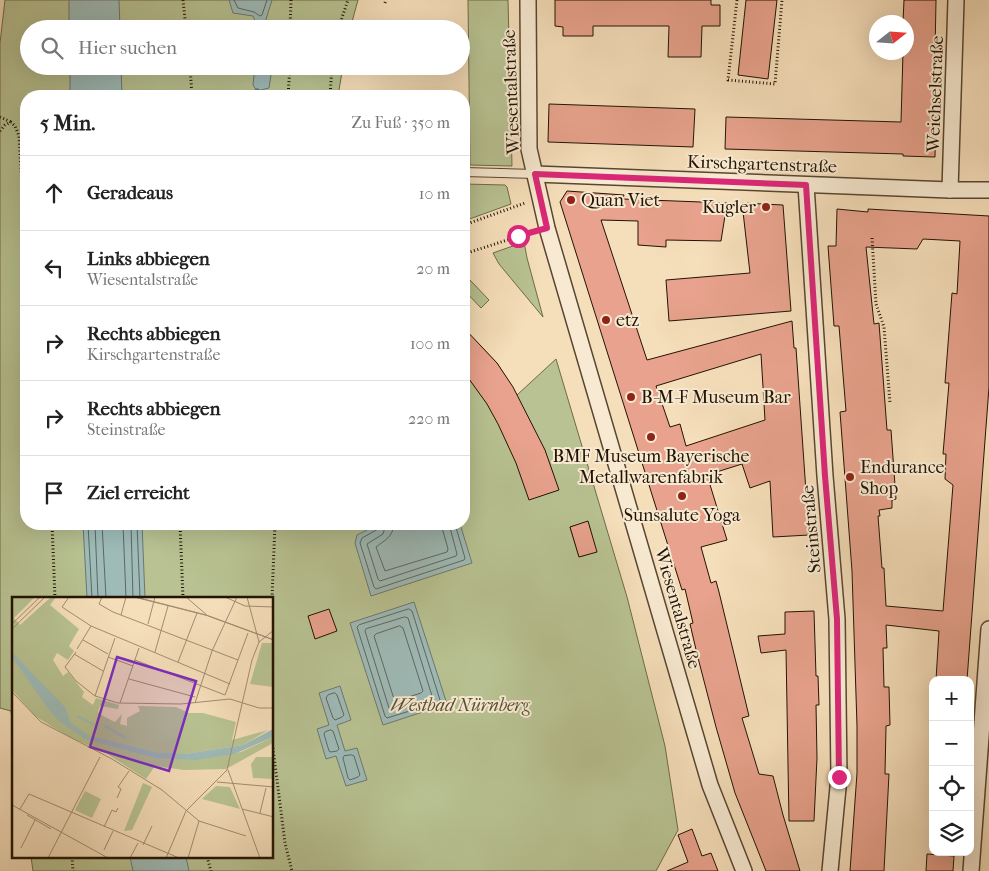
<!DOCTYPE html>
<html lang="de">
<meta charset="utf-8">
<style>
:root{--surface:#fff;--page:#f2f2f2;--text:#222;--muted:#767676;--line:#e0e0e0}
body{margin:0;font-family:"IM FELL French Canon",serif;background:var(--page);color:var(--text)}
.controls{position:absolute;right:15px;bottom:15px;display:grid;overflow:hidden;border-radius:10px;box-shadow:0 5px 20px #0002}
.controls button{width:45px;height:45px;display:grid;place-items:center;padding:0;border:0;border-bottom:1px solid var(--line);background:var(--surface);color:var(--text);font:25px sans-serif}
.compass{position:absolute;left:869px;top:15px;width:45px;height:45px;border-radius:50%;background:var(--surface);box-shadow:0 5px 20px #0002;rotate:73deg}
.stop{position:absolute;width:15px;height:15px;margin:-11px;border:4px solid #db2777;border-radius:50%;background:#fff}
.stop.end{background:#db2777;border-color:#fff;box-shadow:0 1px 5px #0008}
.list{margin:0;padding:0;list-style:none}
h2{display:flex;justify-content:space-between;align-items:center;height:65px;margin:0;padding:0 20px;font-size:21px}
h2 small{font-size:16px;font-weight:400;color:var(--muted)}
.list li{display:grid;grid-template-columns:32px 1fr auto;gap:15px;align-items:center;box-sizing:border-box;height:75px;padding:0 20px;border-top:1px solid var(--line)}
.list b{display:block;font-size:19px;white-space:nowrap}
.list p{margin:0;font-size:16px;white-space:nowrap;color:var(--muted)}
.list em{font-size:16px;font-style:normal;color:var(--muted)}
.icon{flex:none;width:28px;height:28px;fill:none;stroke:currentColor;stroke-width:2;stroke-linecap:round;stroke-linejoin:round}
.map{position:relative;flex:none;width:989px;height:871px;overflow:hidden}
.search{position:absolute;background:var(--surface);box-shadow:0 5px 20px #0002;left:20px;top:20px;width:450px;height:55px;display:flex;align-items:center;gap:12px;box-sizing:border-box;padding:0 18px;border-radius:28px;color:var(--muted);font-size:19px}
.panel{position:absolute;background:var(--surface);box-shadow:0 5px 20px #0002;left:20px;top:90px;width:450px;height:440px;border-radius:20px}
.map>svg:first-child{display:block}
.green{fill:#b8c292;stroke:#6e6a4a;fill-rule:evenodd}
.water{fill:#9ebbb8;stroke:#6d7870}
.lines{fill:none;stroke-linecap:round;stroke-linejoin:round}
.shore{stroke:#60675e;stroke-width:1}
.stream{stroke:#6d7870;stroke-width:5.5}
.building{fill:#e8a28d;stroke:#231303;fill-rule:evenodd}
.lane-casing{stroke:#584631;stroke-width:10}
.street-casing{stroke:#584631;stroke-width:18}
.path{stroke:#231303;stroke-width:3;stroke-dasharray:1 2.5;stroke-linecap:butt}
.lane{stroke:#f8ead2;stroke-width:8}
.street{stroke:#f8ead2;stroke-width:15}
.route{stroke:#db2777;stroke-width:6}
.poi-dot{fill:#8f2418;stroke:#f8ead2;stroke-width:2}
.labels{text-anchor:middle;stroke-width:4;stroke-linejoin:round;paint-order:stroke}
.street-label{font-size:18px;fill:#231303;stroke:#f8ead2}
.poi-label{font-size:18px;fill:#231303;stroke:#f8ead2;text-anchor:start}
.park-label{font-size:18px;font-style:italic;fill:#575035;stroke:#f8ead2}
.inset-river{fill:none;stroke:#9ebbb8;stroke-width:2.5}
.inset-road{fill:none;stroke:#a18d71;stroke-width:1}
.view{fill:#7b2cbf;fill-opacity:0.15;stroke:#7b2cbf;stroke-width:2.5}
.inset-edge{fill:none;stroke:#231303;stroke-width:2.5}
</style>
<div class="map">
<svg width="989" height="871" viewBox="0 0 989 871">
<rect width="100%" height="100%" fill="#f5deba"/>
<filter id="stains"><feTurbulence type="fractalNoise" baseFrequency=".004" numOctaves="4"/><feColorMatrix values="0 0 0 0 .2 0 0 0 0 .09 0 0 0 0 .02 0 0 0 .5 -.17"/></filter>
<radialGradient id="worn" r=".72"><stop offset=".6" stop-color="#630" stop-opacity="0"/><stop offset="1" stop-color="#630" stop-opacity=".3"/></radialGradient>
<g class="green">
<path d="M5 0H358L350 29H29V66H343L338 96H26V524H464V329L497 363 517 395 556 359 627 597 665 746 678 830 656 871H33L31 857H272V598H14V732L11 711 0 708V43ZM588 522 596 552 579 557 570 527Z"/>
<path d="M468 0H508L512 166 470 165Z"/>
<path d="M464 184 505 185 507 187 511 204 464 221Z"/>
<path d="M524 242 527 258 543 317 499 264 493 253Z"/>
<path d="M470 280 489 300 481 308 464 290V285Z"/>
</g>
<g class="water">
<path d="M69 0H119L120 29H69Z"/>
<path d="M229 0H272L263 29H259L253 16 233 13Z"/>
<path d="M70 66H121L122 96H70Z"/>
<path d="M255 66H266L271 75 269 88 257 91 253 85Z"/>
<path d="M83 524H142L145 598H87Z"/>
<path d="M379 524H460L472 563 371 596 355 543 357 535Z"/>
<path d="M414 602 447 704 383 725 350 623Z"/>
<path d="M340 686 351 720 337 725 345 751 357 748 367 780 346 786 336 756 326 759 317 729 329 725 319 693Z"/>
<path d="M130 857H186L189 871H133Z"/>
</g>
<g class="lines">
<g class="shore">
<path d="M234 0 238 8 254 12 260 16 262 15 267 0"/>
<path d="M88 524 92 598"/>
<path d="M95 524 98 598"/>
<path d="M102 524 106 598"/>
<path d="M123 524 126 598"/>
<path d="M131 524 133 598"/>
<path d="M137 524 140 598"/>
<path d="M380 524 378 529 362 538 360 543 374 587 376 589 464 560 465 558 455 524"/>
<path d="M386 524 383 534 367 544 378 579 380 581 456 556 457 554 449 524"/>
<path d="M394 524C393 537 385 540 376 547L385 571 447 552 448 549 441 524"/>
<path d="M409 609 412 611 440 700 439 702 387 718 385 716 357 627 359 625Z"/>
<path d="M405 617 408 618 432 696 431 698 391 710 389 708 365 631 366 629Z"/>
<path d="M400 626 403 628 423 691 421 693 396 701 394 699 374 636 376 634Z"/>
<path d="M335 693 337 695 344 715 342 717 335 720 333 718 326 698 328 695Z"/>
<path d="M331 730 333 731 339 749 337 751 331 752 329 751 324 734 325 732Z"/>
<path d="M352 755 354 756 360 775 358 777 350 780 348 778 343 758 344 756Z"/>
</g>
<path class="stream" d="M257 96V91"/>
</g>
<g class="building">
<path d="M555 0H711V5H720V26H702L701 57H668L669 26H593V36H563V27L555 26Z"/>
<path d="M746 0H777L768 79 738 75Z"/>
<path d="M904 0H936L934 108H936L935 157 903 156V154L725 149 726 117 901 122 903 52H906V22H903Z"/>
<path d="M549 104 695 109 693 147 548 142Z"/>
<path d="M567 191 624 195 623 199 727 203 721 241 666 240V247L638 245V221L601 220 647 360 792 321 794 348H796L809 535 773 537 770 481 750 488 742 464 707 475 727 540 701 547 711 583 716 581 719 592 749 716 742 718 759 774 773 776 783 815 800 871H766L735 793 716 727 698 658 690 624 693 623 685 589 682 590 560 202ZM761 354 765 420 686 446 680 424 670 427 656 386Z"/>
<path d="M742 203 783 205 791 311 669 321 666 280 750 273Z"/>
<path d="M837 209 868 212V209L989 216V387L967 680H936L939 631 886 625 887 648H883L884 687H889L890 725 886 726 885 774H889L884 871H850L857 773V726L852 571 840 412 846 411 839 326H834L828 246H836ZM923 239 960 241 957 294 952 293 945 383H949L943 454H946L945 479 953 485 943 611 886 606 884 568H882L878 516H880L879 510 892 508V500L896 499 891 430H887L879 323 874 324 866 247 917 249Z"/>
<path d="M464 328 497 363 513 387 545 450 559 490 529 500 516 463 498 424 487 404 464 372Z"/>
<path d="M588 521 597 552 579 557 570 527Z"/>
<path d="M329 609 337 631 315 639 308 616Z"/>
<path d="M814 611 816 676H818L819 705H816L817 758 814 821H789L786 650 761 653 758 636 785 634V612Z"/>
<path d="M692 829 702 856 711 853 718 871H667L688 862 678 835Z"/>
<path d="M927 854 954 856 953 871H926Z"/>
</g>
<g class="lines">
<g class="lane-casing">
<path id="lane" d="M464 172 535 174"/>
</g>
<g class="street-casing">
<g id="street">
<path d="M528 0 529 149 547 228 710 785 744 871"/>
<path d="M535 174 950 190H989"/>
<path d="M806 185 825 476 837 619 839 777 830 871"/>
<path d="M950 190 956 0"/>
<path d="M971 871 989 629"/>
</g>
</g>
<g class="path">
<path d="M183 0 186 29"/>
<path d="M737 0 728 80 775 84 782 0"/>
<path d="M385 3 386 0"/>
<path d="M290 29 291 0"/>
<path d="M338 29 348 0"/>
<path d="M190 66 192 96"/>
<path d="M288 96 290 66"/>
<path d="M330 96 332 66"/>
<path d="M0 117 11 122"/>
<path d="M0 131 5 125 11 122 15 126 19 136 23 201 26 207"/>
<path d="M464 225 525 203"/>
<path d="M872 238 876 304 884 327 890 403"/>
<path d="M464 254 532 232"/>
<path d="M52 524 55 598"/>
<path d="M180 524 183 598"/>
<path d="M272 598 275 524"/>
<path d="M272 741 285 843 292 871"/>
<path d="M72 857 73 871"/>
<path d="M207 857 211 871"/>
</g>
<use href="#lane" class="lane"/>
<use href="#street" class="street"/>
</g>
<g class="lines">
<path class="route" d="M518 236 547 228 535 174 806 185 825 476 837 619 839 777"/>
</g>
<g class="poi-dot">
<circle cx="571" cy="200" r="5"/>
<circle cx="766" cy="207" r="5"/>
<circle cx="606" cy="320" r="5"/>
<circle cx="631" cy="397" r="5"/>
<circle cx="651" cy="437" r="5"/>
<circle cx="850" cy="477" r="5"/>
<circle cx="682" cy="496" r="5"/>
</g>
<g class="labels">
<g class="street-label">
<text transform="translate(511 92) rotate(-92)" y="6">Wiesentalstraße</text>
<text transform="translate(935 94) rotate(-88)" y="6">Weichselstraße</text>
<text transform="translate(762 164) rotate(2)" y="6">Kirschgartenstraße</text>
<text transform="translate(811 529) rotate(-95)" y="6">Steinstraße</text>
<text transform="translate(678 608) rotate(74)" y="6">Wiesentalstraße</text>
</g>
<g class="poi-label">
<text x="581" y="206">Quan Viet</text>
<text x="756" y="213" text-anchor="end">Kugler</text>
<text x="616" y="326">etz</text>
<text x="641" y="403">B-M-F Museum Bar</text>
<text x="651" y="462" text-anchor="middle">BMF Museum Bayerische<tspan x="651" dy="21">Metallwarenfabrik</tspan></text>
<text x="860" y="473">Endurance<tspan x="860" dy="21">Shop</tspan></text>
<text x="682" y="521" text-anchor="middle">Sunsalute Yoga</text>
</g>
<g class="park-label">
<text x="460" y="711">Westbad Nürnberg</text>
</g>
</g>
<g transform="translate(12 597)">
<rect width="261" height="261" fill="#f5deba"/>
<path d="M0 0H23L2 21 8 28 39 0H44L38 8 67 32 57 49 62 54 56 63 45 56 41 63 51 79 56 75 72 95 70 100 81 108 84 101 107 108 106 112 88 109 86 115 91 119 103 125 110 117 108 127 115 129V121L128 114 126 109 164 110 177 116H191L224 125 220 143 256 133 231 148 174 157 173 162 229 155 261 140V146L214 172 172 173 143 169 134 182 94 156 57 140 23 119 0 93ZM250 46H261V90L238 87ZM244 160H261V182L241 181 239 167ZM131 186 140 190 120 233 112 234ZM204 189 218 190 228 212 190 202ZM73 194 89 202 80 221 63 213Z" fill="#b8c292"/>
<path d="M0 55 53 110 59 126 76 138 145 156 173 157 231 148 261 132V140L222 157 184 163 144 161 73 142 48 125 37 113 0 60Z" fill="#9ebbb8"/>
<path class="inset-river" d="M65 119 82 128M93 129 114 141"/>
<path class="inset-road" d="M57 0 50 10 79 29 218 87M90 0 87 7 101 15 226 63M122 0 197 19 262 43M124 0 194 18M174 0 196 19 262 43M213 0 233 9 262 10M235 0 247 45M109 18 114 0M0 27 28 0M136 27 143 0M0 32 33 0M71 43 96 57M65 52 79 29M64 55 53 70 64 84 83 99 106 106 169 107 218 102 247 111H262M143 55 156 9M62 57 91 74M96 60 121 69M123 63 213 98M166 65 185 16M117 82 183 100M0 95 29 125 100 162 150 193 187 224 234 239M213 98 236 36M83 99 103 41M108 106 127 51M183 106 200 54 225 0M216 173 248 261M205 185 262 190M105 201 109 192 106 190 117 174M0 208 96 261M8 212 17 197 167 261M230 212 262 220M248 216 254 191M15 218 39 232M92 230 100 213 104 215 106 211M131 248 140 229M9 251 23 223M92 253 101 234M36 261 88 160M118 261 126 246M154 261 174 214 215 173 240 63 247 45 262 33M176 261 187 224"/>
<path class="view" d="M105 60 184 84 157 174 78 150Z"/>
<rect width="261" height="261" class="inset-edge"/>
</g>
<rect width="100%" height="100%" filter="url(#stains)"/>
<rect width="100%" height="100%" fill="url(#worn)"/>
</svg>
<div class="controls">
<button>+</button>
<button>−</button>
<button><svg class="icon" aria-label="locate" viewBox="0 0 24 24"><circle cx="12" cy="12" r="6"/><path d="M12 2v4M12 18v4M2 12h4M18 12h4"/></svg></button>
<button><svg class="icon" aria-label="layers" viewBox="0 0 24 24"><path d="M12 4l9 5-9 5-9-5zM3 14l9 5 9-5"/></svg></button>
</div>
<svg class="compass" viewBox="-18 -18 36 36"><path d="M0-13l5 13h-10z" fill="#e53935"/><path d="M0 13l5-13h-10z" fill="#767676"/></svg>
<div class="stop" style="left:518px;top:236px"></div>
<div class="stop end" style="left:839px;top:777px"></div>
<div class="search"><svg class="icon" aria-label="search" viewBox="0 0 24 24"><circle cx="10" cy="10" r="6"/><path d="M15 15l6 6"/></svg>Hier suchen</div>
<section class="panel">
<h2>5 Min.<small>Zu Fuß · 350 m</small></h2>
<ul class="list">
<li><svg class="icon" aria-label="ahead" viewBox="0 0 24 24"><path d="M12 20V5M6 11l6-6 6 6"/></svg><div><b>Geradeaus</b></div><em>10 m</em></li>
<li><svg class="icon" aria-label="left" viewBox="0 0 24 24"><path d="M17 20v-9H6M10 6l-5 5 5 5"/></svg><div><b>Links abbiegen</b><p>Wiesentalstraße</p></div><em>20 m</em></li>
<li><svg class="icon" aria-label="right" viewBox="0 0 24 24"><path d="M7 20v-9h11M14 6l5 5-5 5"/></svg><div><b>Rechts abbiegen</b><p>Kirschgartenstraße</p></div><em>100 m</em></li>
<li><svg class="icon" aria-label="right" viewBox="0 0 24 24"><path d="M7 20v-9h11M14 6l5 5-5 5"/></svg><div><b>Rechts abbiegen</b><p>Steinstraße</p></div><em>220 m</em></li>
<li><svg class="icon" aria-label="arrive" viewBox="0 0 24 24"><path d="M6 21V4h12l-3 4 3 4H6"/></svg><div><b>Ziel erreicht</b></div></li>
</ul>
</section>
</div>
